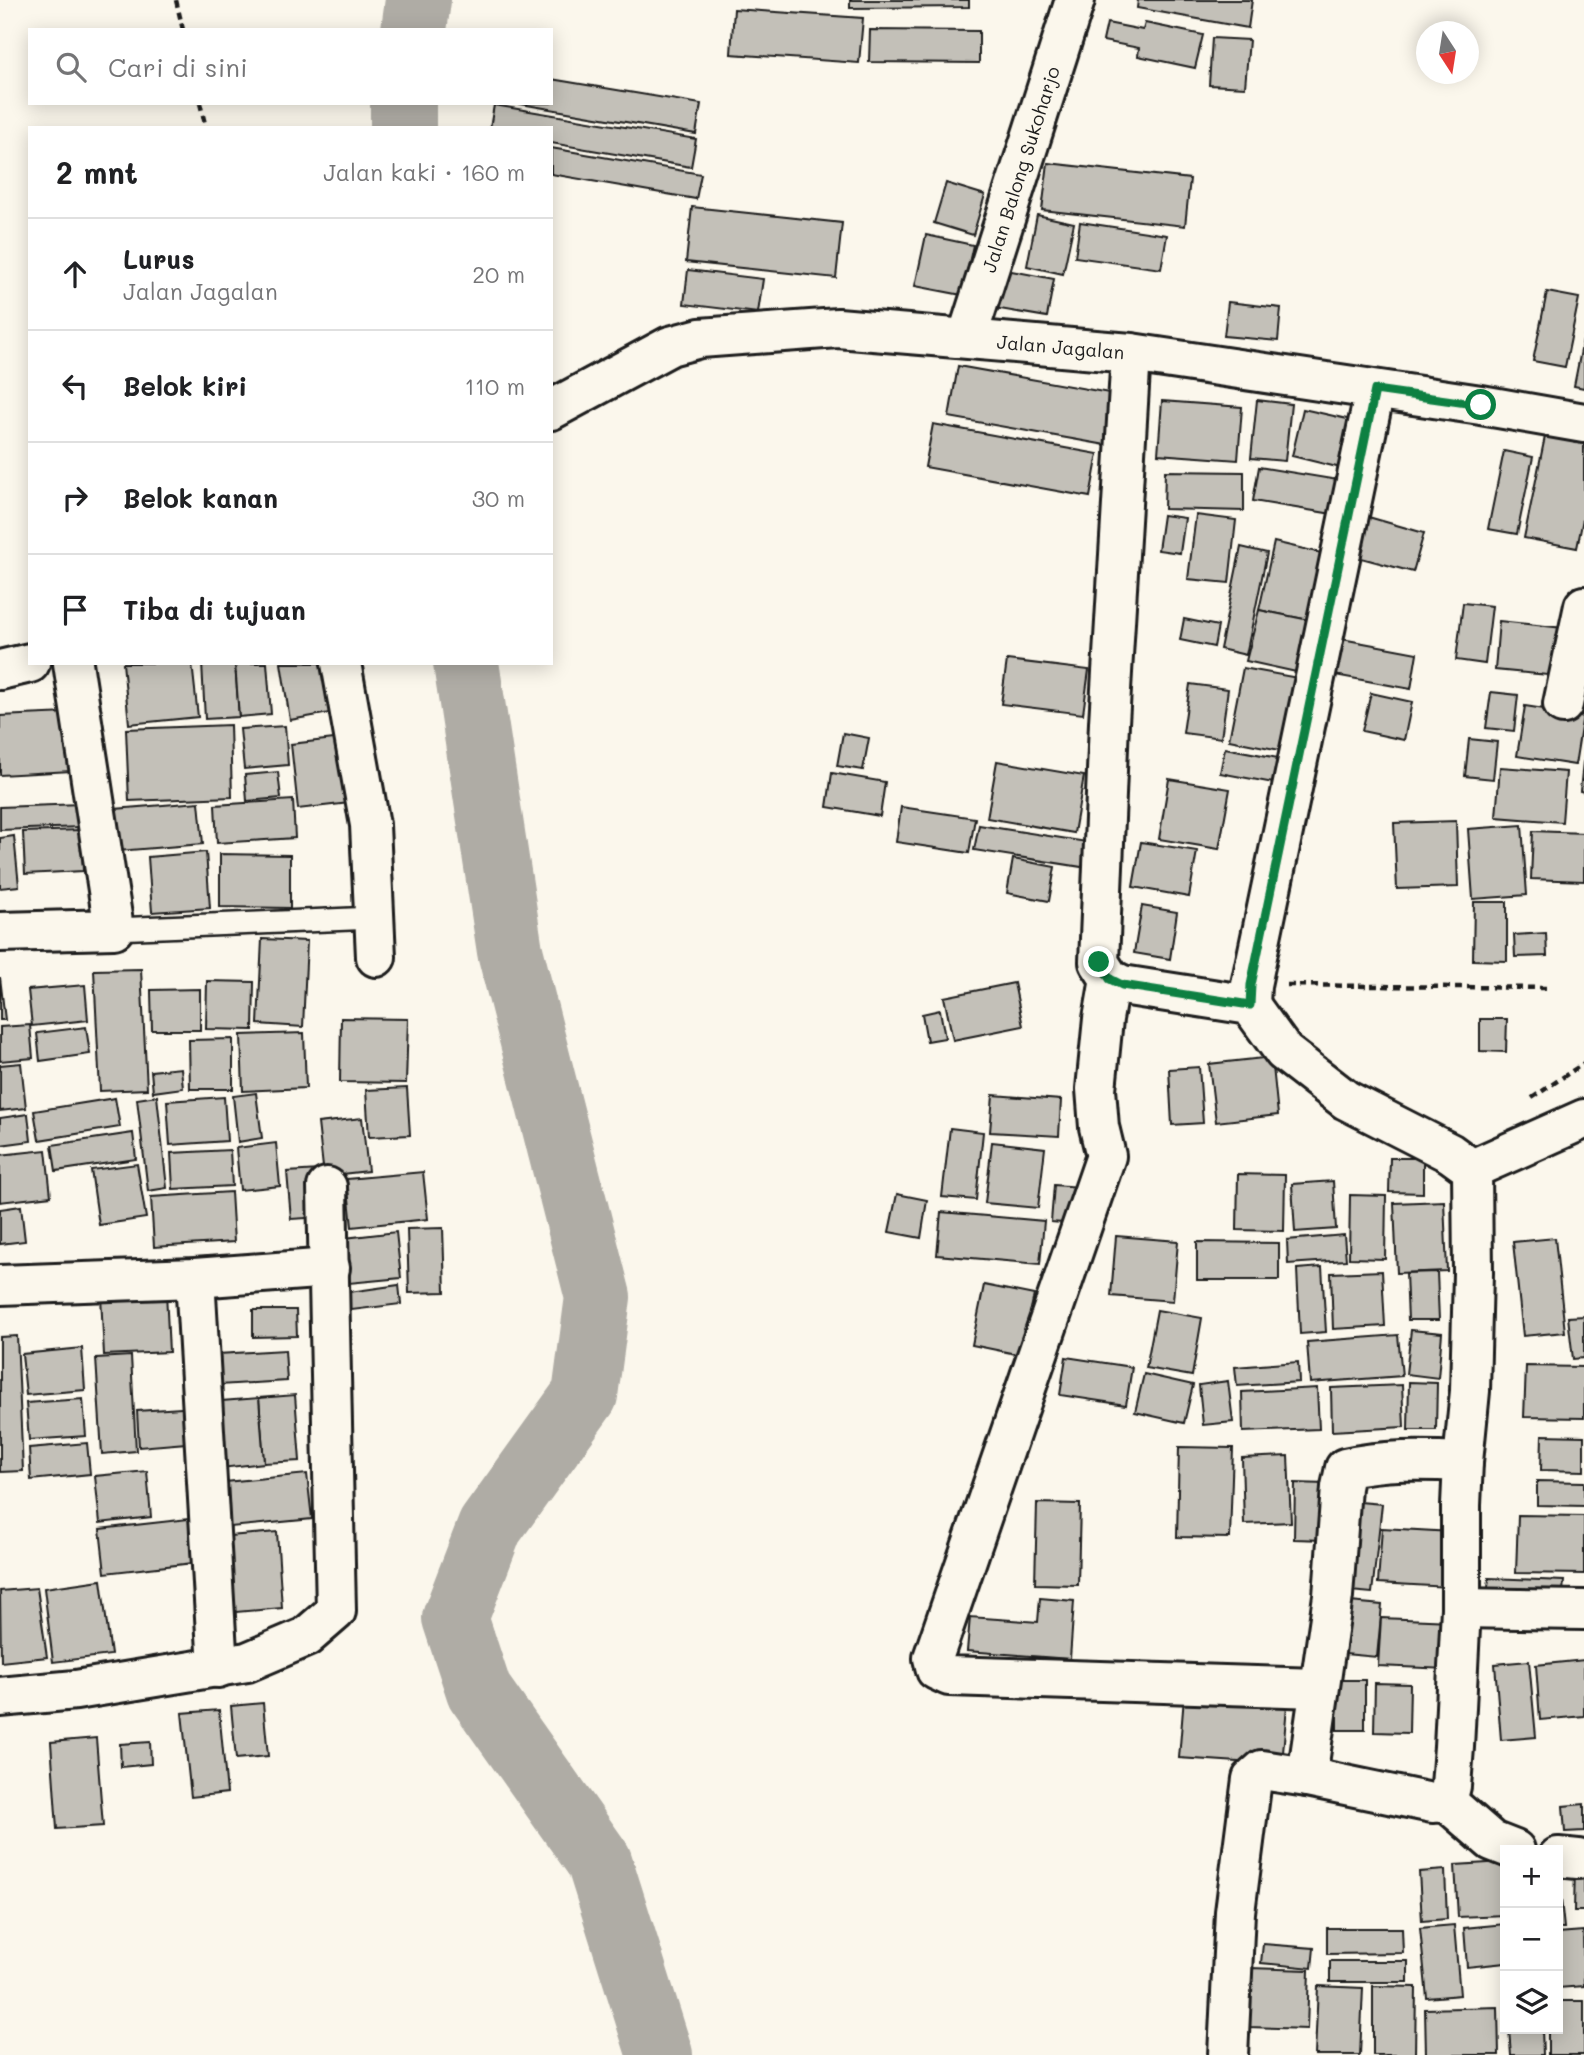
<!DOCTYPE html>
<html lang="id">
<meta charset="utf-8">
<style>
:root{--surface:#fff;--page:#f6f6f6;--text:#202124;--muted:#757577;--line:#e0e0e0}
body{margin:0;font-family:Mali,sans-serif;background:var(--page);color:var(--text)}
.controls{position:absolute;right:21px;bottom:21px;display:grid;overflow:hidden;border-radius:0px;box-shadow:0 4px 18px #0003}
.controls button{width:63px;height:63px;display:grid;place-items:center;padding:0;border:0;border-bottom:2px solid var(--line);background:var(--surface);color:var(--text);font:35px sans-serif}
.compass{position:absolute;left:1416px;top:21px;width:63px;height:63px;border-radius:50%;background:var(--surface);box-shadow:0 4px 18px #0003;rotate:168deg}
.stop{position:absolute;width:21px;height:21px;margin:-16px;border:5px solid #0b8043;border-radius:50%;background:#fff}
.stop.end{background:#0b8043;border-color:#fff;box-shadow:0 2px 7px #0008}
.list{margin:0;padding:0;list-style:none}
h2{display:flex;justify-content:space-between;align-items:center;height:91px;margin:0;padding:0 28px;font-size:30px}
h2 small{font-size:23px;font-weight:400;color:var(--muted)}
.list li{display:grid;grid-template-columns:46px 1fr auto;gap:21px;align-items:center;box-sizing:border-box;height:112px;padding:0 28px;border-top:2px solid var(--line)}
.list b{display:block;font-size:26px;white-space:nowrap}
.list p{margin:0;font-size:23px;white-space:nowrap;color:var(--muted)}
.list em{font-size:23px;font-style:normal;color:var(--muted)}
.icon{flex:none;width:38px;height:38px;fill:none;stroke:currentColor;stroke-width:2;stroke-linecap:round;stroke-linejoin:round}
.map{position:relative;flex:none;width:1584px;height:2055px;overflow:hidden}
.search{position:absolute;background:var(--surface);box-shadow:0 4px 18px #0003;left:28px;top:28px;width:525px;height:77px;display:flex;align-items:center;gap:18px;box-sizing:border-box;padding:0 24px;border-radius:0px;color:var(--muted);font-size:26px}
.panel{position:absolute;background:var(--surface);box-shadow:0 4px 18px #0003;left:28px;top:126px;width:525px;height:539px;border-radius:0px}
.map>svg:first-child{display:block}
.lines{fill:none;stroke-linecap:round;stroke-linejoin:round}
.river{stroke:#afaca5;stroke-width:66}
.building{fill:#c3c0b8;stroke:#1c1c1c;stroke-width:2}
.service-casing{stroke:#1c1c1c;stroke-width:26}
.minor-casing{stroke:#1c1c1c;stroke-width:44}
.path{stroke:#1c1c1c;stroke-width:4.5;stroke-dasharray:7 5;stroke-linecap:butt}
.service{stroke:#fbf7ec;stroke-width:21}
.minor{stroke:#fbf7ec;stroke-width:38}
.route{stroke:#0b8043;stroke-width:9}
.labels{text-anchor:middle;stroke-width:5;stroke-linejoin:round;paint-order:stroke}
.street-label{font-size:19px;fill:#1c1c1c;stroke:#fbf7ec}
</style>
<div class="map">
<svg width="1584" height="2055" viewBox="0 0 1584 2055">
<rect width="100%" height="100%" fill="#fbf7ec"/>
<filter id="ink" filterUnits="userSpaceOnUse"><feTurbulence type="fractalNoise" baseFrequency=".0143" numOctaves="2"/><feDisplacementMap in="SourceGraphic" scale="14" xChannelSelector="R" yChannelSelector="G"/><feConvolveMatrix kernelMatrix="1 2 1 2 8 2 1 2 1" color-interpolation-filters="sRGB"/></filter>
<g filter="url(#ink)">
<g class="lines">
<g class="river">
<path d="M414 30 418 0"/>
<path d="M403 128V103"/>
<path d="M466 663 510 951 598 1297 585 1395 490 1527 455 1618 479 1691 599 1861 660 2055"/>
</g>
</g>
<g class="building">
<path d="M850 0H969V7L850 8Z"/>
<path d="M1138 0H1252L1248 28 1137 8Z"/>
<path d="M734 9 863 18 859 63 731 54Z"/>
<path d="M1107 23 1143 30 1145 23 1203 35 1195 68 1138 56 1139 48 1103 41Z"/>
<path d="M870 30 979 31V63L869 62Z"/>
<path d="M1212 38 1249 40 1245 87 1209 85Z"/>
<path d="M551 79 701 104 696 134 515 103H551Z"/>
<path d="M494 105 696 139 691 167 551 143V128H490Z"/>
<path d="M551 148 701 174 696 199 551 174Z"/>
<path d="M1048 163 1190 179 1185 226 1042 210Z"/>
<path d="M946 183 985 195 973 235 934 223Z"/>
<path d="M692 207 842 223 836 278 686 262Z"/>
<path d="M1037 215 1074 223 1063 274 1027 266Z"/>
<path d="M1080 222 1167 235 1161 269 1075 257Z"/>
<path d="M926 235 973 245 962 295 915 286Z"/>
<path d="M1001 269 1054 279 1047 317 994 308Z"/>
<path d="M688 270 763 279 758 313 684 304Z"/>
<path d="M1547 292 1579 298 1565 367 1533 361Z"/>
<path d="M1228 302 1281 308 1278 341 1224 336Z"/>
<path d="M1584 335V388L1574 386Z"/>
<path d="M958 366 1115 394 1106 445 949 417Z"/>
<path d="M1257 400 1291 404 1285 461 1251 458Z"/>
<path d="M1162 401 1242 407 1238 460 1158 454Z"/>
<path d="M1303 409 1356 421 1345 469 1292 456Z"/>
<path d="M933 424 1098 454 1090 497 925 467Z"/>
<path d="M1547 427 1584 434V514L1577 548 1524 538Z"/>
<path d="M1504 451 1533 457 1517 534 1488 529Z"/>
<path d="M1259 467 1344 481 1339 515 1253 501Z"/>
<path d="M1165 471 1244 472V511L1164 509Z"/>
<path d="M1163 515 1185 518 1180 553 1158 550Z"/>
<path d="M1196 515 1236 520 1229 583 1188 579Z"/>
<path d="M1365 516 1424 533 1413 572 1354 556Z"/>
<path d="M1274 542 1334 556 1319 622 1259 610Z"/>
<path d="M1241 547 1267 553 1246 655 1220 649Z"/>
<path d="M1463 603 1492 606 1485 664 1456 660Z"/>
<path d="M1259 610 1319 622 1310 675 1246 661Z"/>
<path d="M1184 619 1218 626 1214 647 1180 640Z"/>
<path d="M1499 621 1563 628 1558 676 1495 670Z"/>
<path d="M1342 639 1417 653 1411 689 1335 675Z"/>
<path d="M1007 660 1089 670 1083 714 1001 704Z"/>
<path d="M123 663H192L198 717 129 724Z"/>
<path d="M202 663H235L239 717 205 719Z"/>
<path d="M235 663H267L271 714 239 717Z"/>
<path d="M281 663H333L341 711 290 720Z"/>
<path d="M1243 668 1309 680 1295 753 1229 740Z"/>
<path d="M1190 684 1228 689 1221 738 1183 733Z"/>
<path d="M1491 692 1518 695 1514 731 1486 728Z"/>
<path d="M1371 693 1412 702 1404 740 1362 731Z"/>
<path d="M1525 706 1583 715 1575 765 1517 756Z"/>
<path d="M68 713 71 771 0 775V716Z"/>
<path d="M230 725 232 797 129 801 126 729Z"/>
<path d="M285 726 288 765 244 769 240 729Z"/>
<path d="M843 733 869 738 863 770 837 766Z"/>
<path d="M351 737 358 802 298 809 291 744Z"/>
<path d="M1469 739 1497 742 1493 779 1465 776Z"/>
<path d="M1225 748 1294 761 1289 786 1220 773Z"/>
<path d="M997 761 1084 776 1074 833 987 818Z"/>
<path d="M1583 762H1584V792L1580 791Z"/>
<path d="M1500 767 1566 772 1562 822 1496 817Z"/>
<path d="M278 772 281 798 247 801 245 775Z"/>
<path d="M832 773 885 782 880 816 827 807Z"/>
<path d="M1169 779 1230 789 1219 849 1159 839Z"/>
<path d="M293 800 295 838 217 843 215 805Z"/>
<path d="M199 802 203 844 118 851 115 809Z"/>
<path d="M81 804V827L0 830V807Z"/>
<path d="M901 807 975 818 969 853 896 842Z"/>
<path d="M1456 821 1458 887 1397 889 1394 823Z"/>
<path d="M979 825 1093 843 1088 868 974 850Z"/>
<path d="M1522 825 1527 895 1473 899 1468 829Z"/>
<path d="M81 830 83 871 25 874 23 832Z"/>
<path d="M1533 831 1584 833V881L1531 879Z"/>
<path d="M14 836 19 886 0 888V838Z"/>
<path d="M1141 842 1197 851 1189 897 1133 887Z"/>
<path d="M206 852 210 908 152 912 148 857Z"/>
<path d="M220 854 290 855V908L220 907Z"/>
<path d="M1013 859 1055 867 1049 901 1007 893Z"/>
<path d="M1474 902H1507V961L1473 960Z"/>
<path d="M1142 906 1177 912 1170 959 1134 953Z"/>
<path d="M1546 933 1547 956 1515 957 1514 935Z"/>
<path d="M262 939 307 941 303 1027 258 1024Z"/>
<path d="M141 969 147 1089 100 1091 94 970Z"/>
<path d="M0 977 5 1020H0Z"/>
<path d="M207 981 254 982 253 1030 206 1029Z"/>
<path d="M1014 983 1023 1026 953 1040 944 997Z"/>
<path d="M85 985 88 1020 32 1026 28 990Z"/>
<path d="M200 989V1030H152L151 990Z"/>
<path d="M940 1010 945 1038 927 1041 922 1014Z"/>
<path d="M341 1018 408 1019 406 1083 340 1082Z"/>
<path d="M1480 1019H1507L1506 1052 1480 1051Z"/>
<path d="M30 1025 33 1058 0 1061V1027Z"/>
<path d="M86 1027 90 1054 40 1061 37 1033Z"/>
<path d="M304 1033 306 1088 243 1091 241 1035Z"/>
<path d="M233 1039V1089H190L189 1040Z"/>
<path d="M1272 1057 1278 1115 1216 1122 1209 1064Z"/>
<path d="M21 1063 26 1108 0 1111V1065Z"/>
<path d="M1199 1067 1203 1123 1172 1125 1169 1069Z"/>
<path d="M181 1068 183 1088 153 1092 151 1071Z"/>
<path d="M407 1088 410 1135 369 1137 366 1090Z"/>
<path d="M256 1093 262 1138 238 1142 233 1096Z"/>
<path d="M993 1095 1061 1100 1059 1136 990 1132Z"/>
<path d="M157 1096 167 1188 148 1191 137 1099Z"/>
<path d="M224 1097 227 1141 170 1145 167 1101Z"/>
<path d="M115 1098 120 1127 39 1140 34 1111Z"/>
<path d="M28 1114 31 1141 0 1145V1118Z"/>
<path d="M362 1118 368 1171 324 1176 318 1123Z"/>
<path d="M950 1128 983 1132 976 1200 942 1197Z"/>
<path d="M133 1133 136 1159 56 1171 52 1145Z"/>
<path d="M992 1142 1045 1148 1038 1208 985 1203Z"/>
<path d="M276 1143 280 1186 240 1190 236 1148Z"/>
<path d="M46 1150 51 1196 0 1202V1155Z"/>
<path d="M230 1150 232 1186 173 1189 171 1153Z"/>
<path d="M1390 1158H1423V1193L1389 1192Z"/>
<path d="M137 1164 146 1218 99 1225 91 1170Z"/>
<path d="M319 1170 323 1217 291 1219 287 1172Z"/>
<path d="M423 1172 428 1219 352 1227 347 1179Z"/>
<path d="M1238 1174 1285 1175 1284 1231 1237 1230Z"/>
<path d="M1333 1181 1336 1229 1295 1232 1292 1184Z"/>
<path d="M1054 1185 1079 1187 1075 1224 1051 1222Z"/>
<path d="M231 1192 234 1242 154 1247 151 1197Z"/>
<path d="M897 1194 927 1200 921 1238 889 1232Z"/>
<path d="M1350 1195 1386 1196 1385 1259 1349 1258Z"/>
<path d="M1444 1201 1447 1271 1397 1273 1394 1203Z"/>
<path d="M21 1206 25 1241 0 1244V1209Z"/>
<path d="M941 1212 1044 1221 1040 1264 937 1255Z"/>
<path d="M443 1228 445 1292 409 1293 407 1229Z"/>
<path d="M396 1232 401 1278 349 1283 345 1238Z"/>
<path d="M1344 1235 1346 1260 1288 1264 1287 1240Z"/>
<path d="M1116 1236 1178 1241 1173 1301 1111 1296Z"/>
<path d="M1555 1238 1565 1332 1523 1336 1513 1242Z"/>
<path d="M1197 1242 1279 1243V1280H1197Z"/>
<path d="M1322 1267 1326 1332 1300 1334 1297 1269Z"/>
<path d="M1382 1271 1385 1326 1333 1329 1331 1273Z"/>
<path d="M1437 1272 1439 1320H1408L1406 1273Z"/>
<path d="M399 1285 401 1304 344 1311 342 1293Z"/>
<path d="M984 1285 1034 1295 1021 1355 972 1345Z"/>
<path d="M166 1292 169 1352 104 1355 101 1296Z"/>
<path d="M253 1310H296L297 1336 253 1337Z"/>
<path d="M1157 1310 1202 1318 1192 1376 1146 1368Z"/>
<path d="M1584 1316V1358L1573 1359 1568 1317Z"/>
<path d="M1411 1330 1442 1333 1438 1378 1406 1374Z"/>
<path d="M1398 1335 1402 1376 1310 1383 1307 1342Z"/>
<path d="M17 1336 23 1471 0 1472V1337Z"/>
<path d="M82 1348 85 1390 26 1395 22 1354Z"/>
<path d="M285 1350 287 1381 219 1385 218 1354Z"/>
<path d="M131 1356 136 1451 102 1454 96 1358Z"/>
<path d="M1066 1357 1132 1367 1126 1405 1060 1395Z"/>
<path d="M1298 1362 1299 1382 1237 1386 1235 1367Z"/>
<path d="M1526 1366 1584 1367V1418L1524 1417Z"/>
<path d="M1144 1374 1193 1385 1184 1423 1135 1412Z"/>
<path d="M1228 1381 1233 1422 1203 1425 1199 1385Z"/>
<path d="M1409 1382 1437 1383 1436 1430H1408Z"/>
<path d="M1402 1385 1404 1427 1332 1431 1331 1388Z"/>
<path d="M1317 1388 1319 1429 1243 1432 1242 1392Z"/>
<path d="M295 1395 300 1461 264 1463 259 1398Z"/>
<path d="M259 1398 264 1463 213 1469 209 1402Z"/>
<path d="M83 1399 86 1436 29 1440 26 1403Z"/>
<path d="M196 1407 198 1442 139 1447 137 1411Z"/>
<path d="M1542 1435 1584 1436V1471L1541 1470Z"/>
<path d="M87 1443 90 1474 31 1480 29 1448Z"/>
<path d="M1179 1447 1233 1448 1230 1538 1177 1537Z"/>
<path d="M1288 1456 1291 1522 1244 1524 1242 1458Z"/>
<path d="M147 1471 151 1517 100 1523 95 1476Z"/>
<path d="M307 1474 312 1519 220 1528 215 1483Z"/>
<path d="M1537 1481 1584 1482V1506L1537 1505Z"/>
<path d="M1295 1483 1326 1484 1324 1540 1294 1539Z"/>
<path d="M1348 1501 1382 1504 1372 1593 1339 1590Z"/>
<path d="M1037 1503 1080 1504 1078 1585 1035 1584Z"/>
<path d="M1518 1515 1584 1516V1574L1516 1573Z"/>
<path d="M197 1518 202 1562 105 1573 100 1529Z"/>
<path d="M1382 1528 1452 1532 1449 1587 1378 1583Z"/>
<path d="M277 1532 282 1608 225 1613 218 1537Z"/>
<path d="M1489 1578 1564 1581 1563 1591 1488 1588Z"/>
<path d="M101 1580 111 1655 53 1662 44 1588Z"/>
<path d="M37 1588 47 1657 1 1662 0 1591Z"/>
<path d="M1040 1598 1074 1601 1070 1659 967 1651 970 1617 1038 1622Z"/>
<path d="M1339 1601 1382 1605 1377 1657 1334 1653Z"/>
<path d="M1381 1618 1451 1621 1448 1669 1378 1666Z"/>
<path d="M1584 1660V1716L1540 1720 1536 1665Z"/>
<path d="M1529 1661 1536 1737 1501 1740 1495 1664Z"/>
<rect x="1337" y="1680" width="28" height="50"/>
<path d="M1375 1683 1410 1684 1409 1733 1374 1732Z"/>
<path d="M1185 1685 1288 1693 1282 1765 1179 1758Z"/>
<path d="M263 1703 268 1756 236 1759 231 1706Z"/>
<path d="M219 1710 227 1793 191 1797 182 1713Z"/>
<path d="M96 1738 103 1826 57 1829 51 1742Z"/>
<path d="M150 1742 151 1764 121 1767 120 1744Z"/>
<path d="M1584 1804V1831L1565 1832 1563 1806Z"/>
<path d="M1505 1862V1915L1458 1917 1455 1865Z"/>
<path d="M1575 1866H1584V1911H1574Z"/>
<path d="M1445 1870 1447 1919 1422 1921 1419 1872Z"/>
<path d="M1558 1871 1564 1928H1558Z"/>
<path d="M1505 1924V1963L1467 1967 1464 1928Z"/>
<path d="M1454 1925 1460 1995 1427 1998 1420 1928Z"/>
<path d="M1327 1928H1402L1403 1953 1327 1954Z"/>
<path d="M1583 1931 1584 1986 1558 1988V1933Z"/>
<path d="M1263 1944 1314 1948 1312 1968 1261 1963Z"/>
<rect x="1330" y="1961" width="78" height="21"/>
<path d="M1250 1968 1309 1970 1307 2029 1248 2027Z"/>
<path d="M1318 1986 1363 1988 1360 2055H1315Z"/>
<path d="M1373 1986 1416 1987 1415 2055H1373Z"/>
<path d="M1558 2001H1584V2055H1548V2029H1558Z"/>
<path d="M1498 2007 1499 2055H1426L1425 2009Z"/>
<path d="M1509 2029H1542L1543 2055H1511Z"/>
</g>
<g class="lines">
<g class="service-casing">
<path id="service" d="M114 929 374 918"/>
</g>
<g class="minor-casing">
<g id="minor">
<path id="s1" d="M967 338 1075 0"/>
<path d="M1131 353 1109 723 1099 962 1110 979 1122 985 1250 1005 1284 1052 1346 1100 1450 1153 1472 1169 1473 1273 1470 1391 1463 1462 1461 1505V1608L1454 1747 1451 1786 1447 1802"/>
<path id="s2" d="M551 410 670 346 700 338 838 328 1131 353 1481 405 1584 423"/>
<path d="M341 663 370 825 376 957"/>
<path d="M0 670 30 663"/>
<path d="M1563 704 1584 606"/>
<path d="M0 932 114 929 73 663"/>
<path d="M1110 979 1103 1019 1096 1089 1099 1127 1106 1156 933 1658 936 1670 949 1676 1319 1688"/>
<path d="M1250 1005 1251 985 1375 390"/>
<path d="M1472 1169 1584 1119"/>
<path d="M195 1278 218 1668"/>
<path d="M0 1285 195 1278 330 1268"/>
<path d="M1461 1608 1584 1610"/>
<path d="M0 1697 76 1690 247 1662 306 1637 336 1611 327 1187"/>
<path d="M1307 1777 1432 1803 1447 1802 1492 1841 1515 1850"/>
<path d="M1558 1857 1578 1859"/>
<path d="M1228 2055 1235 1912 1252 1779 1262 1770 1307 1777 1333 1596 1341 1487 1345 1468C1382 1459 1424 1460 1463 1462"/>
</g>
</g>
<g class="path">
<path d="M176 0 183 30"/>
<path d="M200 103 206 128"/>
<path d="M1287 985 1547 988"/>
<path d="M1532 1098 1584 1063"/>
</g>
<use href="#service" class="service"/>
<use href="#minor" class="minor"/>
</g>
</g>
<g class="lines" filter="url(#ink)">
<path class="route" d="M1099 962 1110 979 1122 985 1250 1005 1251 985 1375 390 1481 405"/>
</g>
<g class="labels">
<g class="street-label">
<text dy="7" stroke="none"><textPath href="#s1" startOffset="177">Jalan Balong Sukoharjo</textPath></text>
<text dy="7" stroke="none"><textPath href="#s2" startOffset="528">Jalan Jagalan</textPath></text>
</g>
</g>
</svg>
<div class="controls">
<button>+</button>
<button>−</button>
<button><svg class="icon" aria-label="layers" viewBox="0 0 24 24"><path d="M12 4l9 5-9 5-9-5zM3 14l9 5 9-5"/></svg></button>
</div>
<svg class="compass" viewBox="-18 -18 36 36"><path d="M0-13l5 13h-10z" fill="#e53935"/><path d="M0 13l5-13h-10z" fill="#757577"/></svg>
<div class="stop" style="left:1481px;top:405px"></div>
<div class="stop end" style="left:1099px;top:962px"></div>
<div class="search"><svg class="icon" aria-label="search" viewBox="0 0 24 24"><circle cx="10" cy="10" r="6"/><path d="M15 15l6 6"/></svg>Cari di sini</div>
<section class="panel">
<h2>2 mnt<small>Jalan kaki · 160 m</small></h2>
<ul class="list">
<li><svg class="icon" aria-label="ahead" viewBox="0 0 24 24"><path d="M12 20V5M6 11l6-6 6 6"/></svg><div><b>Lurus</b><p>Jalan Jagalan</p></div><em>20 m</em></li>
<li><svg class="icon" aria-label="left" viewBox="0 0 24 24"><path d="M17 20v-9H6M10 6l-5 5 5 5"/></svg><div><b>Belok kiri</b></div><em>110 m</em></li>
<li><svg class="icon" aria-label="right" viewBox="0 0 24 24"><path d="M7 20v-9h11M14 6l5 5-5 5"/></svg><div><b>Belok kanan</b></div><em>30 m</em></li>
<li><svg class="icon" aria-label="arrive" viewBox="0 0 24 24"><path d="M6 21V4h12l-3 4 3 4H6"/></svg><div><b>Tiba di tujuan</b></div></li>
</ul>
</section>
</div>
